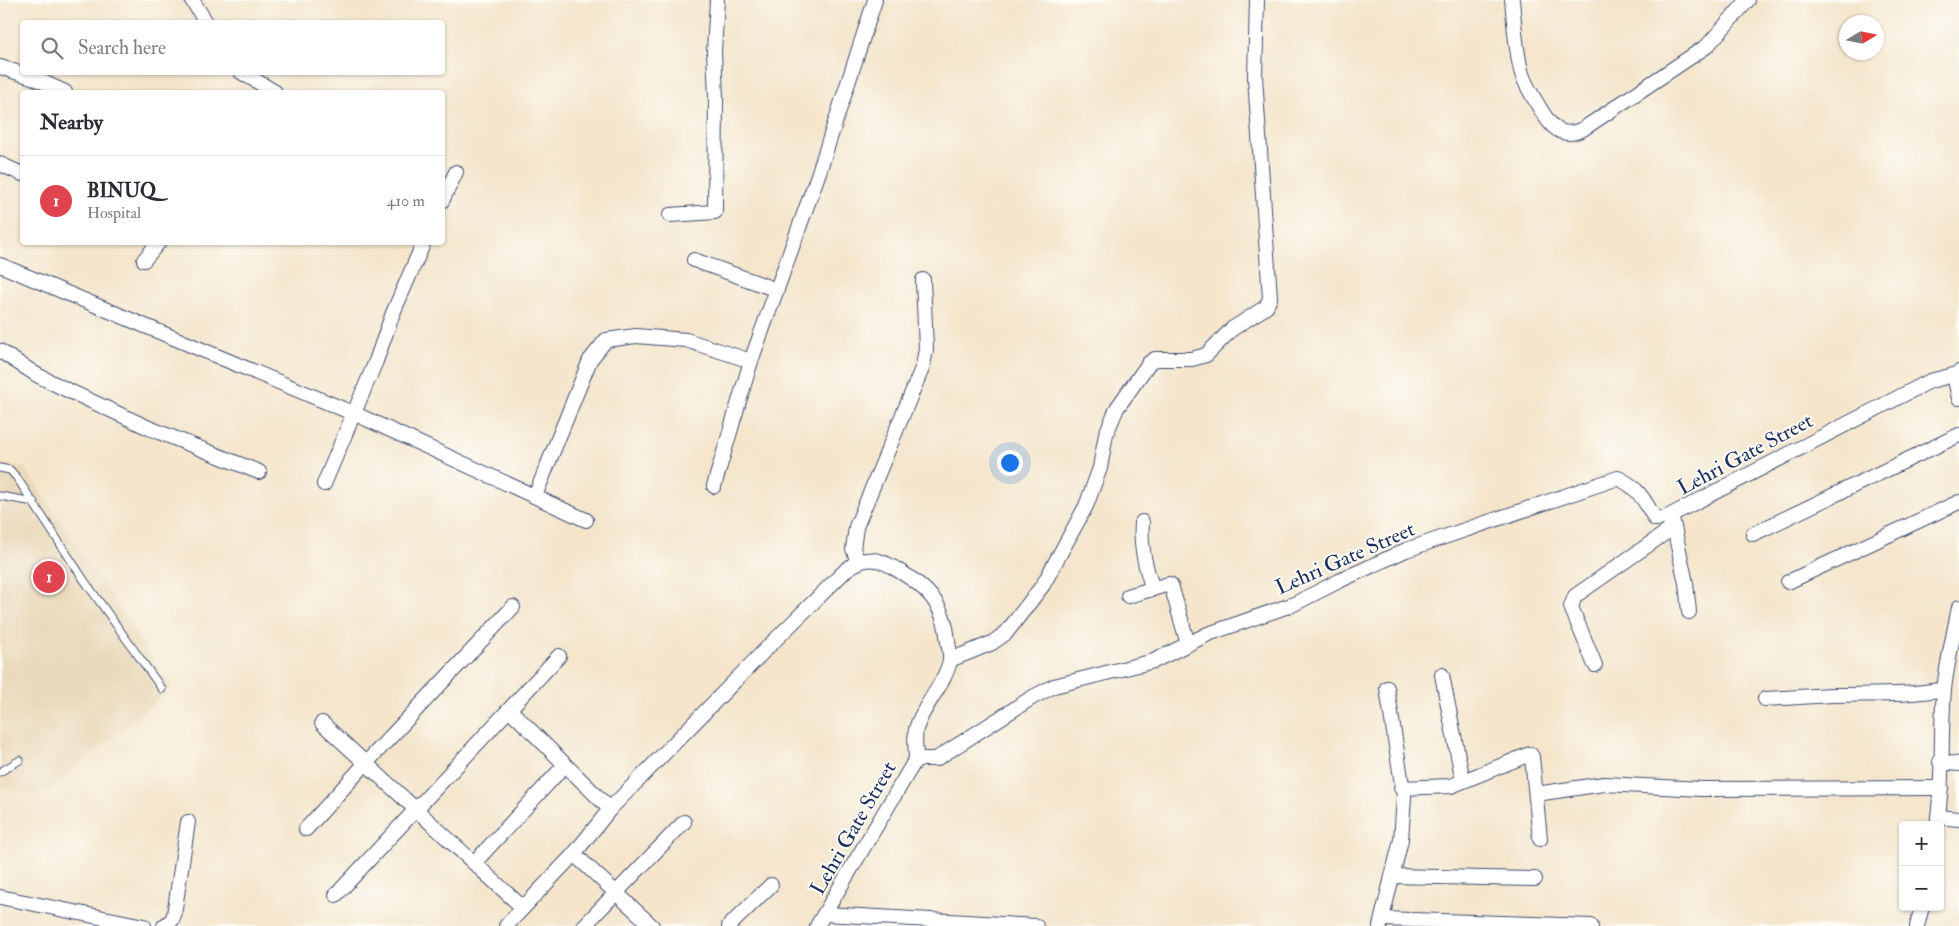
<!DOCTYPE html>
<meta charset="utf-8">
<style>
:root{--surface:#fff;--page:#f2f2f3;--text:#2b2b33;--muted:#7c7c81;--line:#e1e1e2;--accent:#0b8043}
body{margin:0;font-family:"IM FELL Double Pica",serif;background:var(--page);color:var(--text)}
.controls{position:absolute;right:15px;bottom:15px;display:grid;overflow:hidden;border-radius:5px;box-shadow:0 1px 4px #0004}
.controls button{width:45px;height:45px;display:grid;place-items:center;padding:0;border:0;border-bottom:1px solid var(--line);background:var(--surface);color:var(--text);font:25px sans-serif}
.compass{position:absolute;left:1839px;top:15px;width:45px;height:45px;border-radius:50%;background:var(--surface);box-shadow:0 1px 4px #0004;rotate:80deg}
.you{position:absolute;left:1009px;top:462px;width:18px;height:18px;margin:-12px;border:4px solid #fff;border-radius:50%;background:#1a73e8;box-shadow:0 0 0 8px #1a73e833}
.badge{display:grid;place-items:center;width:32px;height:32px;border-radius:50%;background:var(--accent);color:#fff;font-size:16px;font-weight:700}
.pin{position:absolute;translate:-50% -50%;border:2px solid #fff;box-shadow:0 1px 5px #0006}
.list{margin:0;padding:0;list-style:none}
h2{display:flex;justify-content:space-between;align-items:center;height:65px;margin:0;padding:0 20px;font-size:21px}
h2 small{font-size:16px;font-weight:400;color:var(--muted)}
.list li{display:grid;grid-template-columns:32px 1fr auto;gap:15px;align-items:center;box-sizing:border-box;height:90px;padding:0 20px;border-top:1px solid var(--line)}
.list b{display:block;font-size:19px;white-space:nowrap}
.list p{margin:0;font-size:16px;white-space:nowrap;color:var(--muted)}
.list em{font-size:16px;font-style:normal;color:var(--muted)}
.icon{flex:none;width:28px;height:28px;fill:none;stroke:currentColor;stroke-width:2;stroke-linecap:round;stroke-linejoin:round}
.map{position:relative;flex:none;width:1959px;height:926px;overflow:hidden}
.search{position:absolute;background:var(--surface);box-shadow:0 1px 4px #0004;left:20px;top:20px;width:425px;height:55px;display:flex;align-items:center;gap:12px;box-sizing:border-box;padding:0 18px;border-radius:5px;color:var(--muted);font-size:19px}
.panel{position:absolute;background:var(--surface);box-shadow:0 1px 4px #0004;left:20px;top:90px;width:425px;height:155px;border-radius:5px}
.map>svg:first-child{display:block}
.built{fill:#ead9ba}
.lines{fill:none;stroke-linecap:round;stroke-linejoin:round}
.lane-casing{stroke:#3c4a6e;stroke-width:9}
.street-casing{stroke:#3c4a6e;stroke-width:16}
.lane{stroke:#fff;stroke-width:7}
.street{stroke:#fff;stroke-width:14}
.labels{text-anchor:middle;stroke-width:4;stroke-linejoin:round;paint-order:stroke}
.street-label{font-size:21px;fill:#1b2f5e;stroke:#fdfcf7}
</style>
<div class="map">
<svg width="1959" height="926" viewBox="0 0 1959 926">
<rect width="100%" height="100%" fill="#fdfcf7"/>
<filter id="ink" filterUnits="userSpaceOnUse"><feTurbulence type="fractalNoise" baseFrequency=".02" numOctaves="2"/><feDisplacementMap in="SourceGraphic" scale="10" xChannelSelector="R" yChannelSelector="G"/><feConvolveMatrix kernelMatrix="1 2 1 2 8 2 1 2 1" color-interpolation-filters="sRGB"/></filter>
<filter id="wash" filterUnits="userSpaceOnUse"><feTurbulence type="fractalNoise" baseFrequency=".0096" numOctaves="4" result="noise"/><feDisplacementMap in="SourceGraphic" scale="20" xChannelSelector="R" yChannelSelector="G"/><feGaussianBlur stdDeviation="1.12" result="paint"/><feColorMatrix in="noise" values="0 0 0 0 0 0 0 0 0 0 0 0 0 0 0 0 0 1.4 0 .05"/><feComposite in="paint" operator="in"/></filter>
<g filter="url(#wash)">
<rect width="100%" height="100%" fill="#f4e5cb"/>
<path class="built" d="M0 464 24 467 172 688 41 796 0 787Z"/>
</g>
<g filter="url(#ink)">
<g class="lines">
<g class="lane-casing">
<g id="lane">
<path d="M0 468 10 470 17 478 84 580 162 689"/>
<path d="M0 496 34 502"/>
<path d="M0 772 20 760"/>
</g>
</g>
<g class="street-casing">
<g id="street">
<path d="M192 0 206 22"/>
<path d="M1512 0C1514 21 1516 54 1522 74 1525 84 1546 121 1554 127 1563 135 1573 134 1583 129L1707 46 1748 0"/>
<path d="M0 67 32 77 65 92"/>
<path d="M241 72 275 92"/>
<path d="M0 164 22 174"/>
<path d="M442 201 456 172"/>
<path d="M670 215 715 212 716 97 714 51 717 0"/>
<path d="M144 260 159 242"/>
<path d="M694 260 777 290"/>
<path d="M0 265 362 417 586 520"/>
<path d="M0 351 37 375 63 388 149 428 259 472"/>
<path d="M1959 372 1954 375 1959 398"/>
<path d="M324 484 376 361 393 313 424 242"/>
<path d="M714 486 751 361 818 175 875 0"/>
<path d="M535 496 590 360 606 340 636 336 686 340 751 361"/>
<path d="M1672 518 1686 583 1689 612"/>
<path d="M1142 522C1140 546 1145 566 1153 589"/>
<path d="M1753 534 1959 435"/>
<path d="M858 561 853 549 856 527 923 366 926 349 923 280"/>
<path d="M1788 582 1959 502"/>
<path d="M1128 596 1169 584 1171 585 1188 644"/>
<path d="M950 660 992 643 1006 633 1043 585 1086 506 1100 468 1106 434 1117 408 1149 363 1155 359H1192L1206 355 1232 329 1266 307 1270 298 1255 77 1257 0"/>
<path d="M1595 665 1571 607 1575 596 1674 527"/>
<path d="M1442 675 1463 781"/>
<path d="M1765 699C1788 698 1811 696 1834 695 1871 694 1908 696 1944 689"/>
<path d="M510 710 610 809"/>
<path d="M322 723 523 908"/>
<path d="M1940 762 1959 764"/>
<path d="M1401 788 1451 786 1530 754 1532 757 1540 839"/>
<path d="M1536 794 1604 784 1702 789 1941 788"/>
<path d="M1938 817 1959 819"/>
<path d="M1937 825C1944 780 1940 735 1944 690 1947 662 1954 634 1959 607"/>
<path d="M306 829 366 763 513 607"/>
<path d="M574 854 652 926"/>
<path d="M474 863 565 765"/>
<path d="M1392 876 1535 879"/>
<path d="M336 895 559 656"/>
<path d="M0 897 144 926"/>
<path d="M825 914 1036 926"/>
<path d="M1382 919 1591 926"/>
<path d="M164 926 172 920 174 915 188 822"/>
<path d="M506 926 574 854 610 809 768 647 847 569C865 556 877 557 896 569 927 587 945 604 948 642 949 648 951 655 950 661 944 686 923 705 916 729 914 738 916 750 916 759"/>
<path d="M584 926 684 822"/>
<path d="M729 926 771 885"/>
<path d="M817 926 916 759H936L1033 697 1054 686 1154 661 1208 634 1294 604 1339 581 1406 550 1618 478C1638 487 1645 501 1655 519L1665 518 1930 381 1954 375"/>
<path d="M1380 926 1401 840 1404 797 1387 688"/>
<path d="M1917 926 1922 907"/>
</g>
</g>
<use href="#lane" class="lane"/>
<use href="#street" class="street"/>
</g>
</g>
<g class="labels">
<g class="street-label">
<text transform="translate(1745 454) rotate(-28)" y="7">Lehri Gate Street</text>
<text transform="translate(1345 558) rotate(-24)" y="7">Lehri Gate Street</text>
<text transform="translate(853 828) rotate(-60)" y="7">Lehri Gate Street</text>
</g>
</g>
</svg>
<div class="controls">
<button>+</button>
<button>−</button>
</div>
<svg class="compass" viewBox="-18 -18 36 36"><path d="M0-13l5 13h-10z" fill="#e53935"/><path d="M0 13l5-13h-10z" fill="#7c7c81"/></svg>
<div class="you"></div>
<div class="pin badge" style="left:49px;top:577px;background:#e0444e">1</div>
<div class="search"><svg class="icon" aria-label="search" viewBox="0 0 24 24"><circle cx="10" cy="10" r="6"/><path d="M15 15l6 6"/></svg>Search here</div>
<section class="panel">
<h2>Nearby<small></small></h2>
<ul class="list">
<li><span class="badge" style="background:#e0444e">1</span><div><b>BINUQ</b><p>Hospital</p></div><em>410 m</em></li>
</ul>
</section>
</div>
